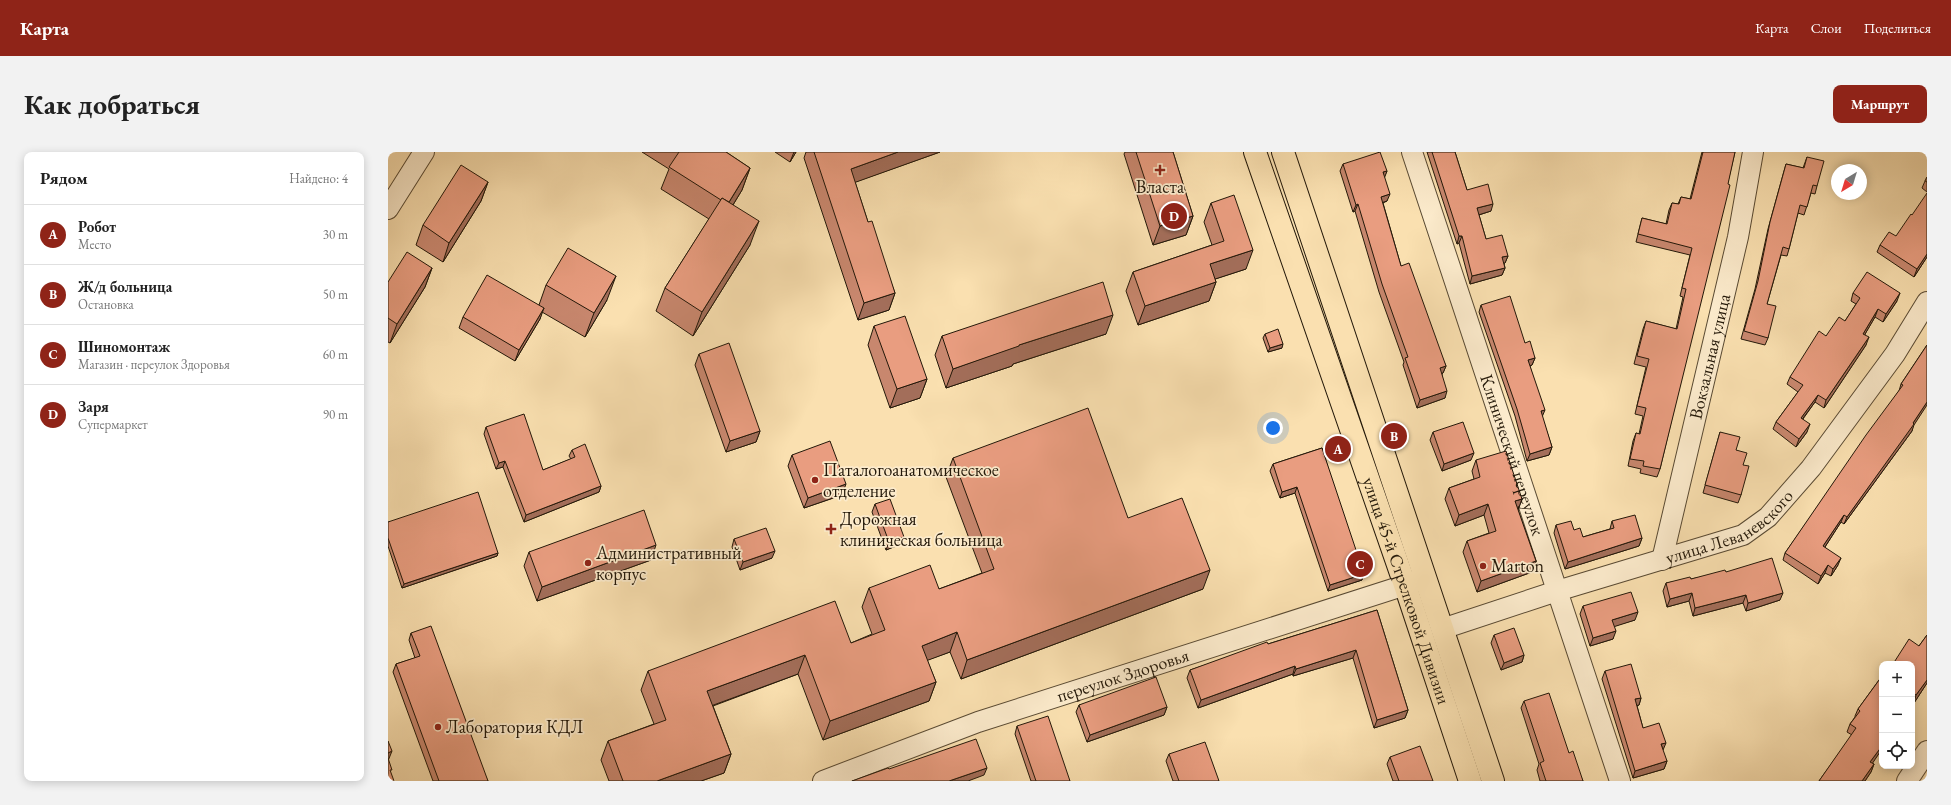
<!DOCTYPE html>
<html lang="ru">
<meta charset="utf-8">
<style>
:root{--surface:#fff;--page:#f2f2f2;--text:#222;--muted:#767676;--line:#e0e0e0;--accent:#8f2418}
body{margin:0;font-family:"EB Garamond",serif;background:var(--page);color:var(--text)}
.controls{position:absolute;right:12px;bottom:12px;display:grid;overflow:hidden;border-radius:8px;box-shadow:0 2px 10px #0003}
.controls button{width:36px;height:36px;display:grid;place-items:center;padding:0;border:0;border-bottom:1px solid var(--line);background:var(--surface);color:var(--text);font:20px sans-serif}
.compass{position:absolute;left:1443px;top:12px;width:36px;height:36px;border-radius:50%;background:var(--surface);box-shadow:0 2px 10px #0003;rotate:218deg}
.you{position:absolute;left:885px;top:276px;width:14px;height:14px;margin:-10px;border:3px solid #fff;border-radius:50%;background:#1a73e8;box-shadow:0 0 0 6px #1a73e833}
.badge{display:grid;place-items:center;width:26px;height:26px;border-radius:50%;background:var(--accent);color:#fff;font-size:13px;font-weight:700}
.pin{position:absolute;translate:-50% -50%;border:2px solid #fff;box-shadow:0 1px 4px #0006}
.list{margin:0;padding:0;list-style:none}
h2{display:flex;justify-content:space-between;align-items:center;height:52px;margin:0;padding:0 16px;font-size:17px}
h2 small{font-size:13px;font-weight:400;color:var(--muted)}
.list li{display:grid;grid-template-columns:26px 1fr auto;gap:12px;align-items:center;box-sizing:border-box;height:60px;padding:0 16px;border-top:1px solid var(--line)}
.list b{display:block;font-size:15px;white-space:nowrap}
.list p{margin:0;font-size:13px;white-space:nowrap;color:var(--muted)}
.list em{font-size:13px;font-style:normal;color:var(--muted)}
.icon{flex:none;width:22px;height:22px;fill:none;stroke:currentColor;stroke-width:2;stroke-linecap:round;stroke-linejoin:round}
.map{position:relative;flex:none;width:1539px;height:629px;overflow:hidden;border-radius:8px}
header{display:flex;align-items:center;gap:24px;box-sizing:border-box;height:56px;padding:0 20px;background:var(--accent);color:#fff}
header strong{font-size:19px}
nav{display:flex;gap:22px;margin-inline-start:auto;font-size:14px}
.intro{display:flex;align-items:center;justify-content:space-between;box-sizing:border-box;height:96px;padding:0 24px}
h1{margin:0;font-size:28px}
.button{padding:10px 18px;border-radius:8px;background:var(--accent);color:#fff;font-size:14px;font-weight:700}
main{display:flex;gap:24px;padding:0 24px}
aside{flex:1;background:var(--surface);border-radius:8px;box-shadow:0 2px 10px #0003}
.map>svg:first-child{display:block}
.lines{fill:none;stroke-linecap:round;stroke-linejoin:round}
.street-casing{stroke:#594a33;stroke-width:22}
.primary-casing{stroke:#231809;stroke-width:24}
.street{stroke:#fcebcc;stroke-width:20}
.primary{stroke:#fae0b0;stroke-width:22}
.wall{fill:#c8876e;stroke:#231809}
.shaded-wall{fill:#a36e5a;stroke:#231809}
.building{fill:#e99d80;stroke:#231809}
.poi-dot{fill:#8f2418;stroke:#fcebcc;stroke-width:1.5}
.labels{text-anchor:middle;stroke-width:3.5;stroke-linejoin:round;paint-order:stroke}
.poi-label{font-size:18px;fill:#231809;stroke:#fcebcc;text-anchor:start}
.street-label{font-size:18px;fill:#231809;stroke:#fcebcc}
</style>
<header>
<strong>Карта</strong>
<nav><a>Карта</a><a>Слои</a><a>Поделиться</a></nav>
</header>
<div class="intro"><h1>Как добраться</h1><a class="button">Маршрут</a></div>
<main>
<aside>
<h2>Рядом<small>Найдено: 4</small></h2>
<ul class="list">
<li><span class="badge">A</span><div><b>Робот</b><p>Место</p></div><em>30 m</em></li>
<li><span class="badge">B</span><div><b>Ж/д больница</b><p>Остановка</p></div><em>50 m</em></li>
<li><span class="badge">C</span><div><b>Шиномонтаж</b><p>Магазин · переулок Здоровья</p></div><em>60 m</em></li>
<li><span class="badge">D</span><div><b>Заря</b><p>Супермаркет</p></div><em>90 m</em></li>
</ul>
</aside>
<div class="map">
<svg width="1539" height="629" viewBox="0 0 1539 629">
<rect width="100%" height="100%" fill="#fae0b0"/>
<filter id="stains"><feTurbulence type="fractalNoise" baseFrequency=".005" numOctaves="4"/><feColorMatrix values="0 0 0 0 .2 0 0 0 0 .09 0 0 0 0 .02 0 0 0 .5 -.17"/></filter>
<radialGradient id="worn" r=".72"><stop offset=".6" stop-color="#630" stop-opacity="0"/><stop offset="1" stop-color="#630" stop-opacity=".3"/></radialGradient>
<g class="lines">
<g class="street-casing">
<g id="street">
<path id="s1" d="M1024 0 1232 629"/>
<path d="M0 57 36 0"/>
<path id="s2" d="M1274 408 1350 85 1365 0"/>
<path id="s3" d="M1054 477 1169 439 1355 383 1380 365 1423 316 1507 202 1539 150"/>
<path id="s4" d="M435 629 590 570 1033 428"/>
<path d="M1519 629 1539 599"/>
</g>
</g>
<g class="primary-casing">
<g id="primary">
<path id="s5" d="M867 0 1017 433 1082 629"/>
<path d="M895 0 1105 629"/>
</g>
</g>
<use href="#street" class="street"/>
<use href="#primary" class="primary"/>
</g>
<g class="wall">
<path d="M254 0H338L362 16 354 38 345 53 362 93 305 184 268 159 277 136 321 67 273 37 281 17Z"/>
<path d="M387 0H408L402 10Z"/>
<path d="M418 0H552L467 30 480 70 507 141 501 158 470 168 416 6Z"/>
<path d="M737 0H785L805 64 798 83 765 93 736 2Z"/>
<path d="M1039 0H1067L1079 38 1103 59 1091 63 1098 87 1120 104 1117 111H1116L1117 116 1114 123 1082 132 1071 91 1069 92Z"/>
<path d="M1314 0H1347L1272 317 1269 325 1252 321 1253 317 1240 314 1245 289 1248 281 1251 282 1255 264 1247 262 1258 215 1246 212 1255 177 1258 169 1288 177 1295 145 1292 144 1302 103 1248 90 1254 66 1278 72 1281 58 1284 51 1290 52 1293 45 1302 47Z"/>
<path d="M1419 5 1429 34 1427 42 1423 41 1416 63 1410 61 1401 97 1399 104 1393 103 1379 152 1380 186 1377 193 1353 187 1367 137 1380 77 1396 19 1398 12 1415 16Z"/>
<path d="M955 12 999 19 996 25 999 49 995 51 1013 114 1058 214 1055 221 1054 222 1057 246 1029 256 1015 213 1016 210 991 140 967 59 965 60 952 19Z"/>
<path d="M1539 25V40L1534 36 1537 29Z"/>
<path d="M100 30 93 49 55 110 28 93 35 73Z"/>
<path d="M823 51 858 117 827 127 828 130 821 149 750 173 738 139 745 120 824 93 816 70Z"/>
<path d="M1492 93 1539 105 1526 125 1489 100Z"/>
<path d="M44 116 37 135 2 191 0 190V130Z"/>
<path d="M158 133 219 148 197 185 154 160 152 167 127 209 71 176 75 165 151 153Z"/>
<path d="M1465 141 1509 149 1495 170 1487 165 1477 182 1478 193 1436 256 1427 250 1415 267 1419 280 1408 295 1385 277 1388 270 1410 240 1399 232 1402 225 1438 184 1457 169 1468 152 1463 149Z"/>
<path d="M1093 153 1137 191 1147 206 1144 213 1142 214 1154 265 1164 295 1161 303 1139 309 1127 264 1091 160Z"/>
<path d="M486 174 539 227 532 246 502 256 480 193Z"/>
<path d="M718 182 625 212 624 214 558 236 547 203 554 184Z"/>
<path d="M877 182 894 196 880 200 875 186Z"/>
<path d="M1539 193 1524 279 1456 372 1453 370 1437 395 1450 413 1443 424 1437 421 1430 432 1395 408 1397 401 1511 239 1513 232Z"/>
<path d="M311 202 372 279 368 290 338 300 307 213Z"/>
<path d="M98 275 155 318 183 307 181 304 184 298 213 334 211 340 136 370 115 315 108 317 96 282Z"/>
<path d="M1045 280 1083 308 1054 319 1042 288Z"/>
<path d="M1332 280 1348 298 1355 313 1353 343 1350 351 1315 341 1330 287Z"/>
<path d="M934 296 974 428 940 439 907 341 892 346 882 319 885 312Z"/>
<path d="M404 303 454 343 416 356 400 314Z"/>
<path d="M565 306 740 366 815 437 573 527 562 500 539 508 548 530 541 549 435 588 410 522 325 554 343 602 336 621 313 629H221L213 608 220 589 266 572 253 538 260 519 463 491 484 482 474 455 481 436 551 437 594 421 558 325Z"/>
<path d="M1088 308 1134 347 1130 358 1148 409 1144 420 1089 440 1075 400 1079 389 1101 381 1096 363 1067 374 1057 347 1061 336 1086 327 1084 319Z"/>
<path d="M487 352 513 392 498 398 484 360Z"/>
<path d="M1224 369 1254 386 1251 394 1177 417 1166 381 1168 373 1186 378 1195 385 1222 377Z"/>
<path d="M0 370 110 401 109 404 14 436 0 394Z"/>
<path d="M346 387 384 406 352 418 344 395Z"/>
<path d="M141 400 263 408 149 449 136 414Z"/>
<path d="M1338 420 1392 448 1358 459 1355 451 1305 464 1301 449 1279 455 1275 439 1278 431 1303 427Z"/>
<path d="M1195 454 1247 468 1226 474 1225 487 1202 494 1192 462Z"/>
<path d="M989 458 1020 558 1017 566 986 576 965 506 905 524V522L810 556 799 526 802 518 880 492Z"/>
<path d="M23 481 100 629H45L5 520 8 512 27 506 21 488Z"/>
<path d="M1106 483 1136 503 1134 510 1113 518 1103 491Z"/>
<path d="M1539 483V531L1526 551 1524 550V512L1531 494Z"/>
<path d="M1217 519 1253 546 1251 553 1249 554 1255 576 1279 609 1276 617 1245 626 1214 527Z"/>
<path d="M1494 524V597L1484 611 1486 612 1483 620 1477 629H1431L1464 583 1459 580 1462 572 1467 565V564L1470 557Z"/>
<path d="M1136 549 1181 601 1195 629H1152L1149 618 1151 612 1133 556Z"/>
<path d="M691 553 779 555 776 563 699 590 688 560Z"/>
<path d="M629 574 682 629H643L627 582Z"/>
<path d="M781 602 831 629H785L778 609Z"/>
<path d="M1002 605 1045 629H1005L999 612Z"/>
</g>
<g class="shaded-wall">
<path d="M406 0H408L402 10Z"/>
<path d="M510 0H552L457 34 463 17Z"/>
<path d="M362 16 354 38 332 74 340 52Z"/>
<path d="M999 19 996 27 995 20Z"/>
<path d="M100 30 93 49 55 110 61 91Z"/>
<path d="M1002 42 999 49 990 52 993 45Z"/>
<path d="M970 52 967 59 965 60 968 53Z"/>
<path d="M1105 52 1103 59 1087 64 1089 56Z"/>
<path d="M805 64 798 83 765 93 772 74Z"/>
<path d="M371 69 362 93 305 184 314 160Z"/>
<path d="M1071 84H1074L1071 91 1069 92Z"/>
<path d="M865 98 858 117 815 131 822 112Z"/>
<path d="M1539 102V105L1526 125 1529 117Z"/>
<path d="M1120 104 1117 111 1111 113 1114 105Z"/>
<path d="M44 116 37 135 2 191 9 172Z"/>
<path d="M1117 116 1114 123 1082 132 1084 124Z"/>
<path d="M228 124 219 148 197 185 206 161Z"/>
<path d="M828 130 821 149 750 173 757 154Z"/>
<path d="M507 141 501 158 470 168 476 151Z"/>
<path d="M1512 141 1509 149 1495 170 1498 162Z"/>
<path d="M156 156 152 167 127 209 131 198Z"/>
<path d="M1490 157 1487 165 1473 189 1475 182Z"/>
<path d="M725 163 718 182 625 212 624 214 558 236 565 217 631 193Z"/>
<path d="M1481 185 1478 193 1436 256 1438 248Z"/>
<path d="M895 192 894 196 880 200 882 196Z"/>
<path d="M1147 206 1144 213 1137 216 1140 208Z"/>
<path d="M1058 214 1055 221 1049 223 1052 216Z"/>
<path d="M539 227 532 246 502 256 509 237Z"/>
<path d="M1059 239 1057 246 1029 256 1032 248Z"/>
<path d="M1430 243 1427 250 1410 273 1413 266Z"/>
<path d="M1539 250V253L1526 273 1524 279 1456 372 1459 365 1525 271Z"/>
<path d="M1157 258 1154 265 1153 259Z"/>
<path d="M1422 272 1419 280 1408 295 1411 287Z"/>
<path d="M372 279 368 290 338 300 342 289Z"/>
<path d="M1164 295 1161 303 1139 309 1142 302Z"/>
<path d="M1086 301 1083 308 1054 319 1056 312Z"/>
<path d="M117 309 115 315 108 317 111 311Z"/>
<path d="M458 332 454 343 416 356 420 346Z"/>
<path d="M213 334 211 340 136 370 138 363Z"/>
<path d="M909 335 907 341 892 346 894 340Z"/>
<path d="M1134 347 1130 358 1123 360 1127 349Z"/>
<path d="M1100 352 1096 363 1067 374 1071 363Z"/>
<path d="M1456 363 1453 370 1433 401 1435 394Z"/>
<path d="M516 385 513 392 498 398 501 390Z"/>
<path d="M1254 386 1251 394 1177 417 1180 410Z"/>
<path d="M268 393 263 408 149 449 154 435Z"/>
<path d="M387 399 384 406 352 418 355 410Z"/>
<path d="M110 401 109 404 14 436 16 432Z"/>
<path d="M1453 406 1450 413 1443 424 1445 417Z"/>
<path d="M1148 409 1144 420 1089 440 1093 429Z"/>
<path d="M1440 413 1437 421 1430 432 1433 424Z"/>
<path d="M822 418 815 437 573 527 579 508Z"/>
<path d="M976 422 974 428 940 439 942 433Z"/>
<path d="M1304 441 1301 449 1279 455 1282 447Z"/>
<path d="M1395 441 1392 448 1358 459 1360 451Z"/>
<path d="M1358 443 1355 451 1305 464 1307 456Z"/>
<path d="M1250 460 1247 468 1222 476 1224 468Z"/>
<path d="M1228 479 1225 487 1202 494 1205 486Z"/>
<path d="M569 480 562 500 527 513 534 494Z"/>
<path d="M968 498 965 506 905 524 908 517Z"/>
<path d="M417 503 410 522 312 558 319 539Z"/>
<path d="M1136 503 1134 510 1113 518 1116 511Z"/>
<path d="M907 514 905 522 810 556 813 548Z"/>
<path d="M1539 528V531L1526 551 1528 543Z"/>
<path d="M548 530 541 549 435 588 442 569Z"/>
<path d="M1253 546 1251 553 1244 555 1247 547Z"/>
<path d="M779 555 776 563 699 590 702 583Z"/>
<path d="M1020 558 1017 566 986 576 989 568Z"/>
<path d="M1278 591 1275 598 1273 592Z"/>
<path d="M1494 594V597L1480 618 1482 610Z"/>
<path d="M4 599 0 609V601Z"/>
<path d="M343 602 336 621 313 629H269Z"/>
<path d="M1279 609 1276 617 1245 626 1247 619Z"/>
<path d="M1486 612 1483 620 1477 629H1474Z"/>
<path d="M599 616 596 623 580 629H561Z"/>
</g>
<g class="building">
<path d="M291 0H338L362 16 341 50 334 46 333 48 281 15Z"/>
<path d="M426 0H510L463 17 480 70 484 69 507 141 476 151Z"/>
<path d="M748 0H785L805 64 772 74Z"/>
<path d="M992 0 999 19 995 20 1002 42 993 45 1013 114 1021 111 1058 214 1052 216 1059 239 1032 248 1017 206 1020 205 994 132 970 52 968 53 955 12Z"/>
<path d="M1044 0H1067L1079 38 1100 32 1105 52 1089 56 1098 87 1114 83 1120 104 1114 105 1117 116 1084 124 1074 84H1071Z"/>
<path d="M1315 0H1347L1340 32 1342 33 1272 317 1255 314 1256 309 1242 307 1248 281 1252 282 1258 256 1249 254 1261 207 1249 204 1258 169 1289 177 1298 137 1294 136 1304 96 1250 82 1254 66 1279 72 1284 51 1291 52 1293 45 1303 47Z"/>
<path d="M1419 5 1436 9 1429 34 1425 33 1419 55 1412 53 1401 97 1395 95 1379 152 1388 154 1380 186 1356 179 1370 129 1382 70 1398 12 1416 16Z"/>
<path d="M73 13 100 30 61 91 35 73Z"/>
<path d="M1539 25V30L1537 29Z"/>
<path d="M1539 41V102L1529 117 1492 93 1501 80 1508 84 1523 62 1524 63Z"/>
<path d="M846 43 865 98 822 112 828 130 757 154 745 120 836 89 823 51Z"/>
<path d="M334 46 371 69 314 160 277 136Z"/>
<path d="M180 96 228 124 206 161 158 133Z"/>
<path d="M19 100 44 116 9 172 0 166V130Z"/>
<path d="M1479 120 1512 141 1498 162 1490 157 1475 182 1481 185 1438 248 1430 243 1413 266 1422 272 1411 287 1388 270 1415 233 1402 225 1431 179 1438 184 1451 165 1457 169 1472 146 1465 141Z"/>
<path d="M99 123 156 156 131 198 75 165Z"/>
<path d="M715 130 725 163 631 193V194L565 217 554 184Z"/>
<path d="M1122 144 1137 191 1142 189 1147 206 1140 208 1157 258 1153 259 1164 295 1142 302 1129 257 1093 153Z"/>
<path d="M517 164 539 227 509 237 486 174Z"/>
<path d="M890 177 895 192 882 196 877 182Z"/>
<path d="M341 191 372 279 342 289 311 202Z"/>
<path d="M1539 193V250L1525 271 1526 272 1459 365 1456 363 1435 394 1453 406 1445 417 1440 413 1433 424 1397 401 1478 283 1515 233 1513 232Z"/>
<path d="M700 256 740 366 794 346 822 418 579 508 569 480 534 494 548 530 442 569 417 503 319 539 343 602 269 629H235L220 589 278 568 260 519 447 449 463 491 497 478 481 436 542 413 551 437 606 417 565 306Z"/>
<path d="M136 262 155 318 187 305 184 298 197 292 213 334 138 363 117 309 111 311 98 275Z"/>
<path d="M1075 270 1086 301 1056 312 1045 280Z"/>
<path d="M1332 280 1352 285 1348 298 1359 301 1355 313 1361 314 1353 343 1317 333Z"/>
<path d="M442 289 458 332 420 346 404 303Z"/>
<path d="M934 296 976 422 942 433 909 335 894 340 885 312Z"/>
<path d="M1118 299 1134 347 1127 349 1148 409 1093 429 1079 389 1108 379 1100 352 1071 363 1061 336 1092 325 1088 308Z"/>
<path d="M90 340 110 401 16 432 0 386V370Z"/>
<path d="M502 347 516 385 501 390 487 352Z"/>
<path d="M256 358 268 393 154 435 141 400Z"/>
<path d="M1247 363 1254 386 1180 410 1168 373 1183 369 1186 378 1192 376 1195 385 1226 376 1224 369Z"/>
<path d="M378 376 387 399 355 410 346 387Z"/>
<path d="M1384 406 1395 441 1360 451 1358 443 1307 456 1304 441 1282 447 1278 431 1302 425 1303 427 1337 418 1338 420Z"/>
<path d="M1243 440 1250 460 1224 468 1228 479 1205 486 1195 454Z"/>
<path d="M989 458 1020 558 989 568 968 498 908 517 907 514 813 548 802 518 879 490 880 492Z"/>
<path d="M43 474 100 629H51L8 512 32 504 23 481Z"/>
<path d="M1126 476 1136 503 1116 511 1106 483Z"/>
<path d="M1539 483V528L1528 543 1524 540V512H1505L1521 487 1531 494Z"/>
<path d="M1243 512 1253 546 1247 547 1255 576 1271 571 1278 591 1273 592 1279 609 1247 619 1217 519Z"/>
<path d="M1494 524V594L1482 610 1486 612 1474 629H1431L1468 576 1462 572 1472 559 1470 557Z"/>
<path d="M768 525 779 555 702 583 691 553Z"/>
<path d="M1161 541 1181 601 1185 599 1195 629H1158L1152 611 1156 609 1136 549Z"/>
<path d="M660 564 682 629H648L629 574Z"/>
<path d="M588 587 599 616 561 629H464L500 616 501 617Z"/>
<path d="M0 589 4 599 0 601Z"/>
<path d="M817 590 831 629H791L781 602Z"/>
<path d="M1032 594 1045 629H1011L1002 605Z"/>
<path d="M0 606 4 618H2L6 629H0Z"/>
</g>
<g class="poi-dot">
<path d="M770 12h4v4h4v4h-4v4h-4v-4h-4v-4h4z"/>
<circle cx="427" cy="328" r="4"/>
<path d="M441 371h4v4h4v4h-4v4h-4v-4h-4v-4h4z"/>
<circle cx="200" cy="411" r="4"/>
<circle cx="1095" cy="414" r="4"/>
<circle cx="50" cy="575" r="4"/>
</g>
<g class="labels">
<g class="poi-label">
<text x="772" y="41" text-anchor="middle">Власта</text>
<text x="435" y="324">Паталогоанатомическое<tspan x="435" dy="21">отделение</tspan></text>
<text x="452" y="373">Дорожная<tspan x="452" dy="21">клиническая больница</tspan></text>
<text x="208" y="407">Административный<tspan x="208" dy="21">корпус</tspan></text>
<text x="1103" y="420">Marton</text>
<text x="58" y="581">Лаборатория КДЛ</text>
</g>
<g class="street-label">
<text dy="6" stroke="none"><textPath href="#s2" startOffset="209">Вокзальная улица</textPath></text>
<text dy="6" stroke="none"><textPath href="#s1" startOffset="319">Клинический переулок</textPath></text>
<text dy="6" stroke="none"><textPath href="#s3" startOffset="307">улица Леваневского</textPath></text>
<text dy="6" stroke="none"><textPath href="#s5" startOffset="464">улица 45-й Стрелковой Дивизии</textPath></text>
<text dy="6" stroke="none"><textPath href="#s4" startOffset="318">переулок Здоровья</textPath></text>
</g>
</g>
<rect width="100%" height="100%" filter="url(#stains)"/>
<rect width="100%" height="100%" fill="url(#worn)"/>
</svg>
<div class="controls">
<button>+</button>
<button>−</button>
<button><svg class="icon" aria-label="locate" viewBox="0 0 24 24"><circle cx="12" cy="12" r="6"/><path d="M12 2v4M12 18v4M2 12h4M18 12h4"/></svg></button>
</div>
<svg class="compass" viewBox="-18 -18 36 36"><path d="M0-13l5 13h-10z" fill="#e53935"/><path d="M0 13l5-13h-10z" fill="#767676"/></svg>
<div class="you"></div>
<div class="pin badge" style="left:950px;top:297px">A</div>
<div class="pin badge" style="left:1006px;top:284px">B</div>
<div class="pin badge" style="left:972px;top:412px">C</div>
<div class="pin badge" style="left:786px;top:64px">D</div>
</div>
</main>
